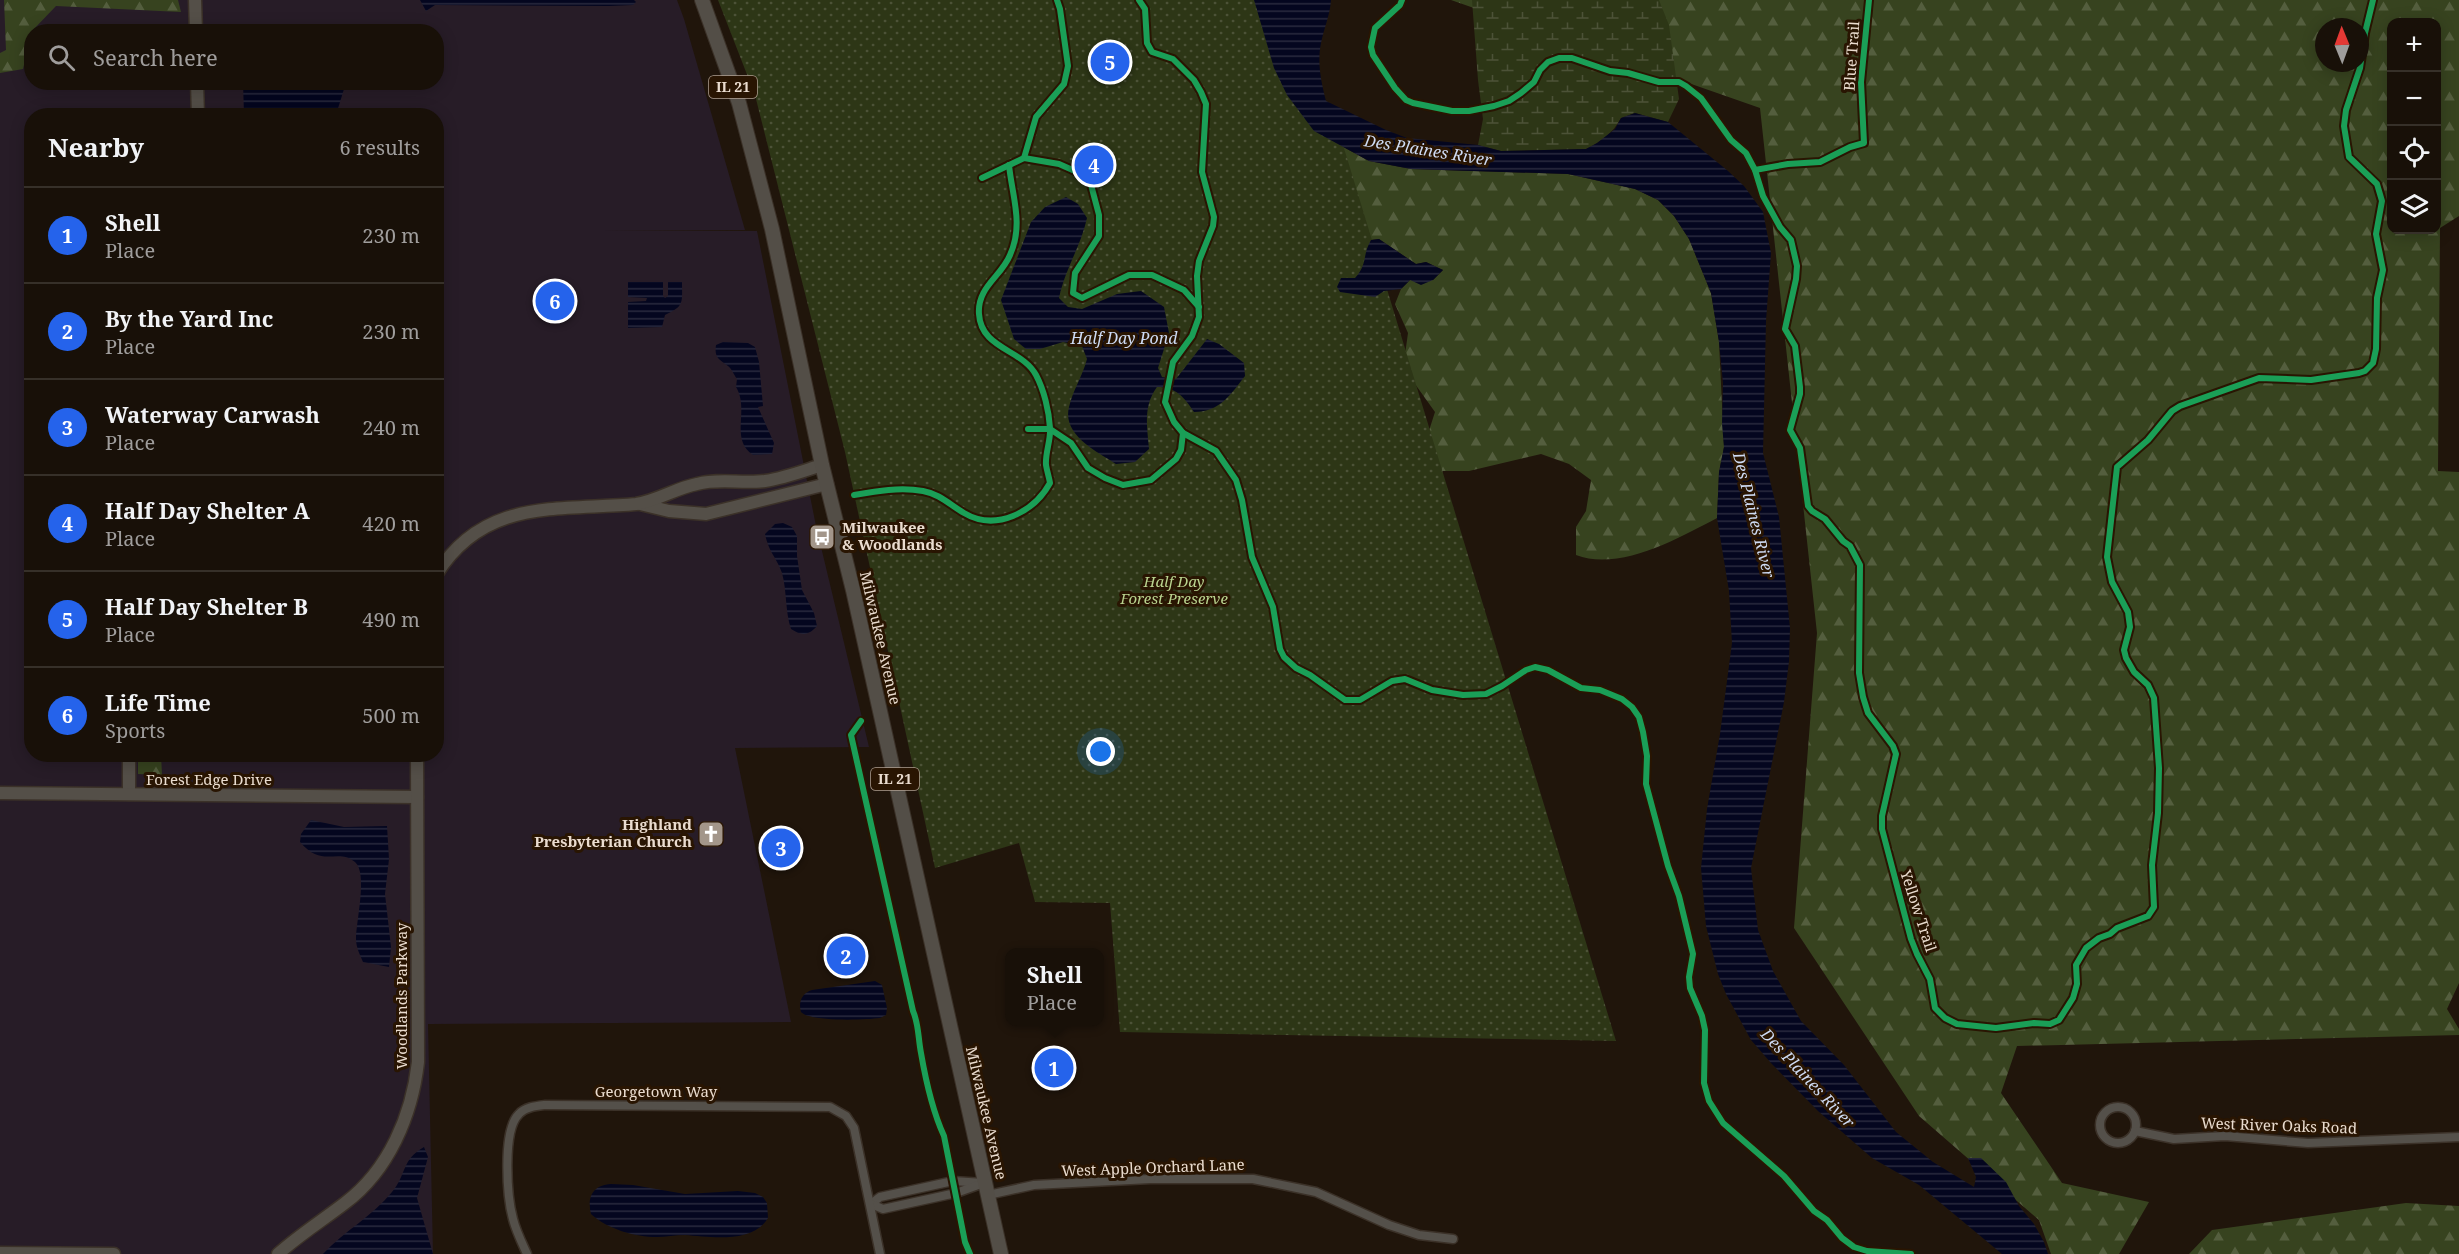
<!DOCTYPE html>
<meta charset="utf-8">
<style>
:root{--surface:#181008;--page:#251e16;--text:#f1f3f6;--muted:#9f9d9c;--line:#363029;--accent:#2563eb}
body{margin:0;font-family:"Noto Serif",serif;background:var(--page);color:var(--text)}
.controls{position:absolute;right:18px;top:18px;display:grid;overflow:hidden;border-radius:12px;box-shadow:0 3px 15px #0003}
.controls button{width:54px;height:54px;display:grid;place-items:center;padding:0;border:0;border-bottom:2px solid var(--line);background:var(--surface);color:var(--text);font:30px sans-serif}
.compass{position:absolute;left:2315px;top:18px;width:54px;height:54px;border-radius:50%;background:var(--surface);box-shadow:0 3px 15px #0003;rotate:359deg}
.you{position:absolute;left:1101px;top:752px;width:21px;height:21px;margin:-15px;border:4px solid #fff;border-radius:50%;background:#1a73e8;box-shadow:0 0 0 9px #1a73e833}
.badge{display:grid;place-items:center;width:39px;height:39px;border-radius:50%;background:var(--accent);color:#fff;font-size:20px;font-weight:700}
.pin{position:absolute;translate:-50% -50%;border:3px solid #fff;box-shadow:0 2px 6px #0006}
.popup{position:absolute;left:1005px;top:948px;width:99px;height:78px;box-sizing:border-box;display:grid;place-content:center;border-radius:12px;background:var(--surface);filter:drop-shadow(0 2px 4px #0005);font-size:20px;white-space:nowrap;color:var(--muted)}
.popup b{font-size:22px;color:var(--text)}
.popup::after{content:'';position:absolute;left:50%;top:100%;margin-left:-12px;border:12px solid transparent;border-top-color:var(--surface)}
.list{margin:0;padding:0;list-style:none}
h2{display:flex;justify-content:space-between;align-items:center;height:78px;margin:0;padding:0 24px;font-size:26px}
h2 small{font-size:20px;font-weight:400;color:var(--muted)}
.list li{display:grid;grid-template-columns:39px 1fr auto;gap:18px;align-items:center;box-sizing:border-box;height:96px;padding:0 24px;border-top:2px solid var(--line)}
.list b{display:block;font-size:22px;white-space:nowrap}
.list p{margin:0;font-size:20px;white-space:nowrap;color:var(--muted)}
.list em{font-size:20px;font-style:normal;color:var(--muted)}
.icon{flex:none;width:33px;height:33px;fill:none;stroke:currentColor;stroke-width:2;stroke-linecap:round;stroke-linejoin:round}
.map{position:relative;flex:none;width:2459px;height:1254px;overflow:hidden}
.search{position:absolute;background:var(--surface);box-shadow:0 3px 15px #0003;left:24px;top:24px;width:420px;height:66px;display:flex;align-items:center;gap:15px;box-sizing:border-box;padding:0 21px;border-radius:24px;color:var(--muted);font-size:22px}
.panel{position:absolute;background:var(--surface);box-shadow:0 3px 15px #0003;left:24px;top:108px;width:420px;height:654px;border-radius:24px}
.map>svg:first-child{display:block}
.commercial{fill:#271c27;fill-rule:evenodd}
.forest{fill:url(#forest-firs);fill-rule:evenodd}
.wetland{fill:url(#wetland-marsh)}
.park{fill:url(#park-dots)}
.water{fill:url(#water-rules)}
.lines{fill:none;stroke-linecap:round;stroke-linejoin:round}
.street-casing{stroke:#3b3128;stroke-width:11}
.secondary-casing{stroke:#3b3128;stroke-width:15}
.primary-casing{stroke:#3b3128;stroke-width:16}
.street{stroke:#54504a;stroke-width:8}
.secondary{stroke:#544f48;stroke-width:12}
.primary{stroke:#534e47;stroke-width:14}
.cycleway-casing{stroke:#291502;stroke-width:10}
.cycleway{stroke:#1a9f57;stroke-width:6}
.labels{text-anchor:middle;stroke-width:6;stroke-linejoin:round;paint-order:stroke}
.shield{fill:#291502;stroke:#b0a092;stroke-width:1.5}
.shield-label{font-size:14px;font-weight:bold;fill:#eadccf}
.street-label{font-size:15px;fill:#eadccf;stroke:#291502}
.poi-label{font-size:15px;font-weight:bold;fill:#eadccf;stroke:#291502;text-anchor:start}
.park-label{font-size:15px;font-style:italic;fill:#b9d38f;stroke:#291502}
.water-label{font-size:16px;font-style:italic;fill:#cedbf4;stroke:#291502}
</style>
<div class="map">
<svg width="2459" height="1254" viewBox="0 0 2459 1254">
<defs>
<pattern id="forest-firs" width="22" height="20" patternUnits="userSpaceOnUse" patternTransform="scale(1.5)"><rect width="22" height="20" fill="#37431f"/><path d="M5 1l3.5 6h-7zM16 11l3.5 6h-7z" fill="#545e3e"/></pattern>
<pattern id="wetland-marsh" width="20" height="14" patternUnits="userSpaceOnUse" patternTransform="scale(1.5)"><rect width="20" height="14" fill="#2d3616"/><path d="M1 5h8M5 5V1M11 12h8M15 12V8" fill="none" stroke="#4c5237"/></pattern>
<pattern id="park-dots" width="8" height="8" patternUnits="userSpaceOnUse" patternTransform="scale(1.5)"><rect width="8" height="8" fill="#2d3616"/><path d="M2 2h.1M6 6h.1" fill="none" stroke="#4c5237" stroke-width="1.8" stroke-linecap="round"/></pattern>
<pattern id="water-rules" width="6" height="5" patternUnits="userSpaceOnUse" patternTransform="scale(1.5)"><rect width="6" height="5" fill="#04061f"/><path d="M0 2.5h6" fill="none" stroke="#292a3e"/></pattern>
</defs>
<rect width="100%" height="100%" fill="#20150b"/>
<path class="commercial" d="M0 0H677L684 19 745 230H604L757 231 816 526 869 747 735 748 791 1022 428 1024 433 1254H0ZM32 32H436V82H32ZM32 116H436V754H32Z"/>
<g class="forest">
<path d="M4 0H178L181 12 56 6 32 31 23 69 0 73V53L6 50Z"/>
<path d="M1451 0H2459V216L2440 228 2438 471 2459 472V983L2447 1009 2459 1029V1035L2017 1046 2001 1093 2062 1183 2149 1202 2119 1254H2051L2039 1220 1919 1116 1794 928 1817 633 1760 108ZM2392 22H2436V230H2392ZM2324 27H2360V63H2324Z"/>
<path d="M1314 131 1369 161 1411 169 1568 174 1635 189 1658 200 1674 216 1689 239 1711 293 1719 342 1724 447 1719 472 1717 518C1679 538 1619 572 1576 555V527L1586 511 1591 480 1569 464 1541 454 1469 471H1416L1435 412 1410 377 1404 362 1408 333 1395 304 1401 289 1410 280H1433L1443 270 1426 262 1416 264 1379 239 1371 240Z"/>
<path d="M138 755H161L162 775 138 774Z"/>
<path d="M2406 1203 2459 1206V1254H2189L2212 1230Z"/>
</g>
<path class="wetland" d="M1472 0H1659L1669 25 1679 99 1668 122 1635 113 1621 118C1613 133 1601 142 1586 149L1501 151 1478 145 1483 119 1478 80Z"/>
<path class="park" d="M718 0H1313L1301 77 1340 135 1616 1041 1120 1032 1110 903 1035 902 1019 843 935 868 845 452 755 95Z"/>
<g class="water">
<path d="M420 0H634L636 2 633 5 609 6 435 5 426 11Z"/>
<path d="M1254 0H1331C1330 15 1324 28 1321 43 1317 63 1321 81 1326 101L1386 130 1407 138 1478 145 1501 151 1586 149 1597 143 1615 129 1621 118 1635 113 1668 122 1728 171 1744 186 1763 212 1771 253 1766 321 1763 453 1779 517 1790 628 1789 661 1784 702 1751 868 1758 930 1773 971 1801 1021 1844 1065 1896 1132 1933 1162 1974 1187 1976 1177 1968 1158H1981L2006 1182 2019 1206 2034 1224 2044 1242 2048 1254H2002L1919 1185 1872 1158 1818 1111 1771 1063 1751 1040 1726 994 1718 974 1706 926 1701 868 1707 809 1720 734 1732 643 1729 591 1717 518 1719 472 1724 447 1722 424 1723 383 1719 342 1711 293 1689 239 1674 216 1658 200 1635 189 1568 174 1411 169 1369 161 1314 131 1287 95 1274 68Z"/>
<path d="M243 83H344V89L336 115H244Z"/>
<path d="M1066 197 1078 204 1087 218C1081 246 1065 269 1059 298L1068 307 1082 309 1117 294 1141 291 1164 307 1169 333 1158 368 1162 377 1176 379 1207 339 1219 344 1244 363 1245 376C1230 395 1220 412 1194 412 1184 397 1176 387 1157 387 1143 406 1147 426 1149 449L1135 462 1116 464C1096 451 1062 435 1069 407 1073 390 1083 375 1087 359L1082 346 1063 342 1040 349H1026L1014 339 1001 300 1031 222 1045 207Z"/>
<path d="M1379 239 1416 264 1426 262 1443 270 1433 280 1421 285 1410 280 1401 289 1384 291 1375 297 1340 292 1337 287 1341 278H1355C1368 264 1362 255 1371 240Z"/>
<path d="M628 282H663V296L665 298 668 296V282H682C682 302 685 306 665 315L662 327 628 328V302L646 301 647 298 628 297Z"/>
<path d="M723 342 748 343 755 347 759 362 763 406 758 407 774 443 772 454 753 455C729 439 750 410 736 387L737 379C734 375 732 369 728 366 719 359 714 358 716 345Z"/>
<path d="M783 523 792 527 797 536V556L802 590 814 613 817 626C808 636 802 636 791 629 785 611 787 591 782 573 777 558 769 553 765 534L775 524Z"/>
<path d="M311 820 344 827 387 826 389 859 385 894 391 947 389 967 363 962C360 955 356 947 356 939 356 922 368 873 355 862 337 847 323 869 300 842L301 834Z"/>
<path d="M875 981 882 985 887 1008 886 1015 880 1018C865 1020 810 1022 801 1012 798 1002 802 993 812 990Z"/>
<path d="M424 1147 428 1157 417 1198 433 1254H323C344 1231 373 1216 392 1192 407 1174 401 1160 424 1147Z"/>
<path d="M611 1184 633 1185 685 1194 738 1191 755 1193 763 1197 767 1203 768 1218C753 1244 710 1237 685 1235 675 1235 666 1237 657 1237 635 1237 607 1229 591 1214 587 1198 592 1185 611 1184Z"/>
</g>
<g class="lines">
<g class="street-casing">
<g id="street">
<circle cx="2118" cy="1125" r="18"/>
<path d="M2135 1131 2174 1139 2225 1136 2308 1143 2459 1137"/>
<path d="M988 1195 1034 1185 1150 1179H1253L1316 1192 1389 1225 1419 1235 1453 1239"/>
<path d="M871 1204 880 1197 953 1181 984 1183"/>
<path d="M871 1204 883 1209 956 1193 981 1184"/>
<path d="M527 1254C522 1243 516 1231 513 1219 507 1197 502 1130 519 1114 525 1107 536 1106 545 1105L830 1107 846 1116 854 1128 880 1254"/>
</g>
</g>
<g class="secondary-casing">
<g id="secondary">
<path d="M195 0 196 32"/>
<path d="M197 82 198 116"/>
<path d="M640 504 669 511 706 514 827 484"/>
<path d="M436 575C484 497 559 511 636 504 657 501 676 488 697 484 719 478 742 484 765 481 785 478 803 471 822 465"/>
<path d="M129 754V794"/>
<path d="M0 793 417 797"/>
<path d="M0 1253 114 1254"/>
<path d="M278 1254C299 1235 323 1220 345 1203 389 1170 412 1115 418 1062L417 754"/>
</g>
</g>
<g class="primary-casing">
<path id="primary" d="M702 0 739 103 772 229 822 465 853 590 1001 1254"/>
</g>
<use href="#street" class="street"/>
<use href="#secondary" class="secondary"/>
<use href="#primary" class="primary"/>
<g class="cycleway-casing">
<g id="cycleway">
<path d="M1139 0 1145 9 1147 43 1152 52 1173 59 1194 80 1201 92 1206 104 1202 172 1214 217 1213 226 1199 261 1197 276 1199 317 1192 336 1173 362 1165 402 1174 422 1183 433 1216 451 1236 480 1242 500 1252 557 1273 607 1280 649 1284 657 1296 668 1310 675 1345 700H1360L1392 681 1405 679 1432 690 1463 695 1486 694 1502 686 1526 670 1535 667 1548 670 1581 688 1600 690 1622 699 1632 707 1639 717 1643 732 1647 756 1646 784 1668 866 1679 896 1693 954 1689 977 1690 988 1702 1016 1705 1030 1704 1083 1709 1101 1723 1123 1784 1176 1814 1211 1827 1220 1842 1238 1854 1247 1867 1251 1911 1254"/>
<path d="M1402 0 1400 5 1375 28 1371 47 1373 55 1395 88 1406 100 1413 103 1452 111H1469L1494 106 1509 101 1521 93 1534 82 1540 70 1548 62 1559 58H1572L1610 71 1628 73 1659 82H1679L1686 86 1701 98 1731 140 1746 153 1755 170 1763 196 1780 227 1791 240 1797 266 1796 279 1785 329 1795 346 1800 387V394L1790 430 1800 448 1808 506 1812 511 1825 519 1843 541 1850 546 1860 565 1859 673 1863 697 1868 713 1893 746 1896 754 1882 816V829L1911 939 1917 954 1930 979 1935 1008 1945 1018 1957 1024 1996 1028 2034 1023 2050 1024 2059 1020 2073 998 2077 984 2076 965 2086 948 2099 938 2110 934 2117 928 2148 916 2154 907 2152 865 2158 813 2159 768 2154 698 2148 685 2134 672 2126 658 2124 650 2130 627 2128 612 2112 582 2107 557 2117 467 2148 440 2172 411 2180 406 2259 378 2311 380 2359 373 2365 371 2373 363 2376 349 2377 298 2383 270 2376 234 2382 201 2377 184 2349 157 2344 126 2346 110 2360 68 2365 33 2373 0"/>
<path d="M1024 158 1036 117 1064 84 1068 66 1060 9 1057 0"/>
<path d="M1755 170 1788 164 1820 162 1850 147 1864 143 1861 82 1869 0"/>
<path d="M982 178 1024 158 1059 164 1084 175 1090 181 1099 215V236L1075 273 1073 293 1082 298 1129 275H1152L1184 290 1199 307"/>
<path d="M1028 429H1050L1071 443 1088 468 1105 478 1123 485 1151 480 1176 459 1181 450 1183 433"/>
<path d="M854 495C877 491 900 487 923 491 940 494 950 505 964 513 996 532 1034 512 1050 483 1049 477 1047 471 1046 465 1045 453 1051 440 1050 428 1049 411 1044 390 1036 375 1022 349 981 349 979 314 977 287 1001 277 1010 255 1024 224 1012 196 1009 165"/>
<path d="M861 721 851 735 913 1011C919 1025 918 1038 921 1053 926 1082 932 1110 944 1136L965 1242 970 1254"/>
</g>
</g>
<use href="#cycleway" class="cycleway"/>
</g>
<defs>
<g id="bus-square" transform="scale(1.35)"><rect x="-9" y="-9" width="18" height="18" rx="4" fill="#a3968a" stroke="#291502"/><path d="M-5-6H5V4H4V6H2V4H-2V6H-4V4H-5ZM-3.5-4V0h7V-4ZM-3.5 1.2v1.5H-2V1.2ZM2 1.2v1.5H3.5V1.2Z" fill="#fff"/></g>
<g id="church-square" transform="scale(1.35)"><rect x="-9" y="-9" width="18" height="18" rx="4" fill="#a3968a" stroke="#291502"/><path d="M-1.2-6h2.4v3.5h3.3v2.4h-3.3V6h-2.4V-.1h-3.3v-2.4h3.3Z" fill="#fff"/></g>
</defs>
<g fill-rule="evenodd">
<use href="#bus-square" x="822" y="537"/>
<use href="#church-square" x="711" y="834"/>
</g>
<g class="labels">
<g class="shield">
<rect x="709" y="76" width="48" height="22" rx="4.5"/>
<rect x="871" y="768" width="48" height="22" rx="4.5"/>
</g>
<g class="shield-label">
<text x="733" y="92">IL 21</text>
<text x="895" y="784">IL 21</text>
</g>
<g class="street-label">
<text transform="translate(1852 56) rotate(-86)" y="5">Blue Trail</text>
<text transform="translate(880 638) rotate(77)" y="5">Milwaukee Avenue</text>
<text x="209" y="785">Forest Edge Drive</text>
<text transform="translate(1918 911) rotate(72)" y="5">Yellow Trail</text>
<text transform="translate(402 996) rotate(-90)" y="5">Woodlands Parkway</text>
<text x="656" y="1097">Georgetown Way</text>
<text transform="translate(986 1113) rotate(77)" y="5">Milwaukee Avenue</text>
<text transform="translate(2279 1126) rotate(2)" y="5">West River Oaks Road</text>
<text transform="translate(1153 1168) rotate(-2)" y="5">West Apple Orchard Lane</text>
</g>
<g class="poi-label">
<text x="842" y="533">Milwaukee<tspan x="842" dy="17">&amp; Woodlands</tspan></text>
<text x="692" y="830" text-anchor="end">Highland<tspan x="692" dy="17">Presbyterian Church</tspan></text>
</g>
<g class="park-label">
<text x="1174" y="587">Half Day<tspan x="1174" dy="17">Forest Preserve</tspan></text>
</g>
<g class="water-label">
<text transform="translate(1428 150) rotate(9)" y="6">Des Plaines River</text>
<text x="1124" y="344">Half Day Pond</text>
<text transform="translate(1754 515) rotate(76)" y="6">Des Plaines River</text>
<text transform="translate(1808 1078) rotate(47)" y="6">Des Plaines River</text>
</g>
</g>
</svg>
<div class="controls">
<button>+</button>
<button>−</button>
<button><svg class="icon" aria-label="locate" viewBox="0 0 24 24"><circle cx="12" cy="12" r="6"/><path d="M12 2v4M12 18v4M2 12h4M18 12h4"/></svg></button>
<button><svg class="icon" aria-label="layers" viewBox="0 0 24 24"><path d="M12 4l9 5-9 5-9-5zM3 14l9 5 9-5"/></svg></button>
</div>
<svg class="compass" viewBox="-18 -18 36 36"><path d="M0-13l5 13h-10z" fill="#e53935"/><path d="M0 13l5-13h-10z" fill="#9f9d9c"/></svg>
<div class="you"></div>
<div class="pin badge" style="left:1054px;top:1068px">1</div>
<div class="popup"><b>Shell</b>Place</div>
<div class="pin badge" style="left:846px;top:956px">2</div>
<div class="pin badge" style="left:781px;top:848px">3</div>
<div class="pin badge" style="left:1094px;top:165px">4</div>
<div class="pin badge" style="left:1110px;top:62px">5</div>
<div class="pin badge" style="left:555px;top:301px">6</div>
<div class="search"><svg class="icon" aria-label="search" viewBox="0 0 24 24"><circle cx="10" cy="10" r="6"/><path d="M15 15l6 6"/></svg>Search here</div>
<section class="panel">
<h2>Nearby<small>6 results</small></h2>
<ul class="list">
<li><span class="badge">1</span><div><b>Shell</b><p>Place</p></div><em>230 m</em></li>
<li><span class="badge">2</span><div><b>By the Yard Inc</b><p>Place</p></div><em>230 m</em></li>
<li><span class="badge">3</span><div><b>Waterway Carwash</b><p>Place</p></div><em>240 m</em></li>
<li><span class="badge">4</span><div><b>Half Day Shelter A</b><p>Place</p></div><em>420 m</em></li>
<li><span class="badge">5</span><div><b>Half Day Shelter B</b><p>Place</p></div><em>490 m</em></li>
<li><span class="badge">6</span><div><b>Life Time</b><p>Sports</p></div><em>500 m</em></li>
</ul>
</section>
</div>
